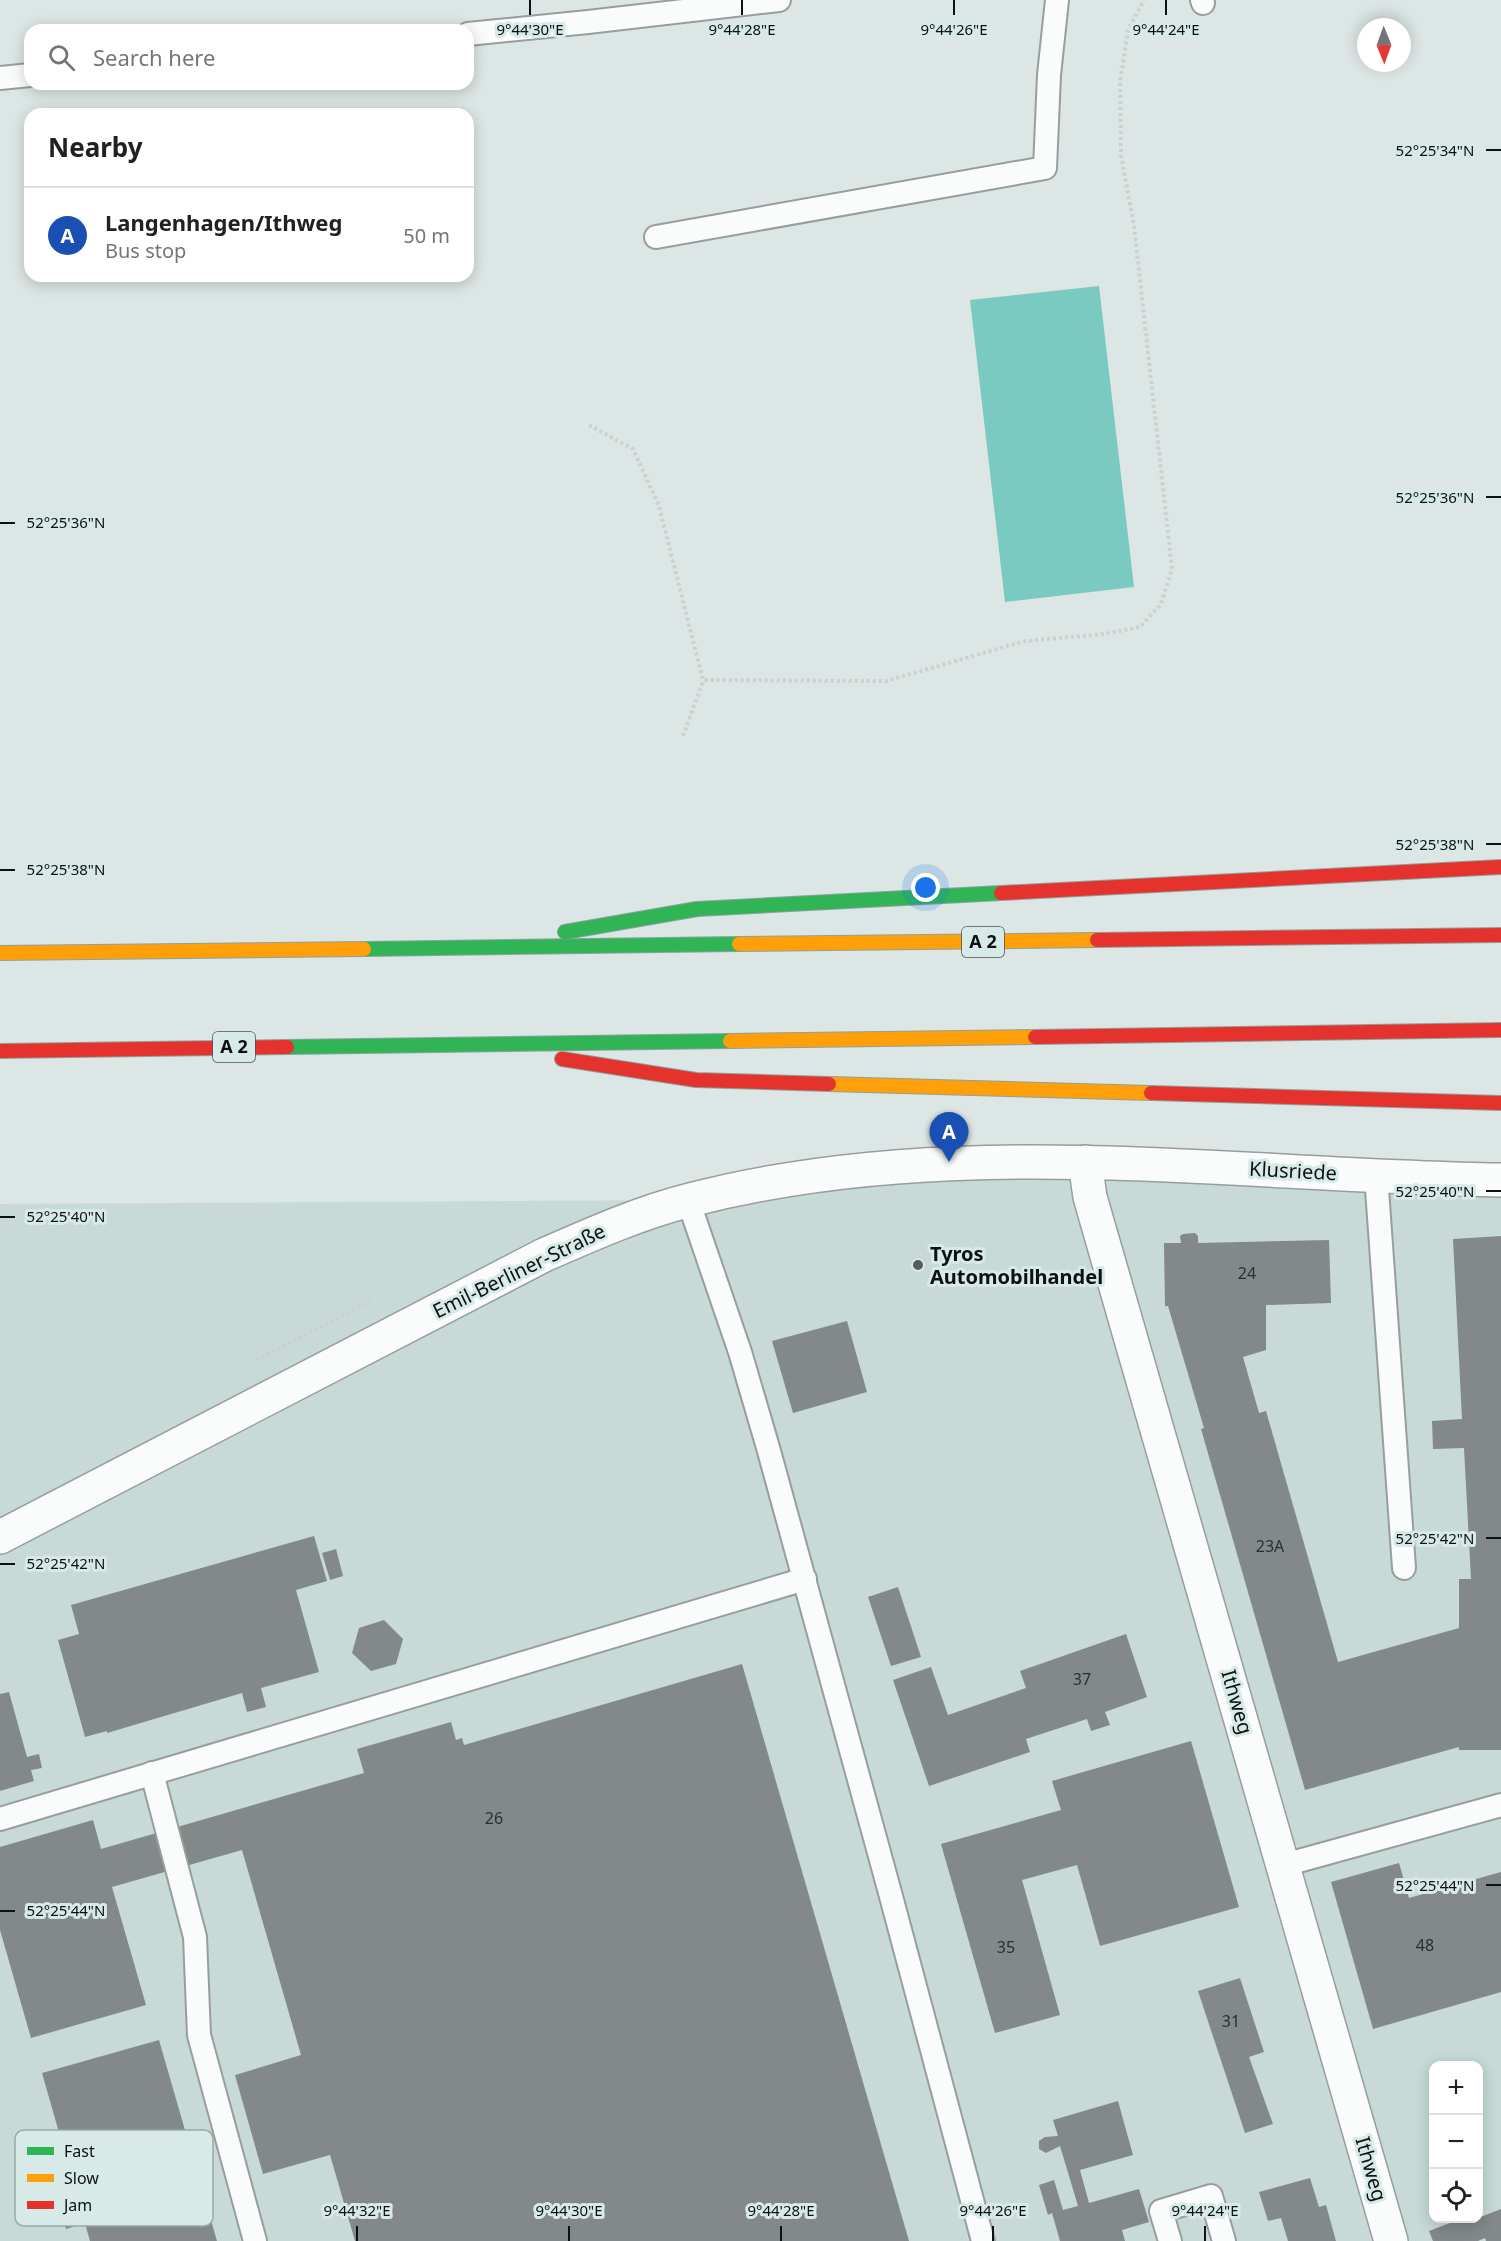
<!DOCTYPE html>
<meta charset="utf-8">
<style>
:root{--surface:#fff;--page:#f2f2f2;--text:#202124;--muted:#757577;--line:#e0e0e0;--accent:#b45309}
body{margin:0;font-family:"Noto Sans",sans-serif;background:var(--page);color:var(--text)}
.controls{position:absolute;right:18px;bottom:18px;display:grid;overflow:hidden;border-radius:12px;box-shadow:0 3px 15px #0003}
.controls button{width:54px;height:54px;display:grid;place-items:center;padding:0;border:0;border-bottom:2px solid var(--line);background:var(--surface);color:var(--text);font:30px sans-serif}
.compass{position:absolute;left:1357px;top:18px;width:54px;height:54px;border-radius:50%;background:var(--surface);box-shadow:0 3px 15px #0003;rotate:179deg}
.you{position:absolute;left:926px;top:888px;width:21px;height:21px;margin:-15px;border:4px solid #fff;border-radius:50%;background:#1a73e8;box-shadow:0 0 0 9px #1a73e833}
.badge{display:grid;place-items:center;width:39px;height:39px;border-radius:50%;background:var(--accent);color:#fff;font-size:20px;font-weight:700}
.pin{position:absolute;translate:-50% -50px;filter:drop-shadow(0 2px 3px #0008)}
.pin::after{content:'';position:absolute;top:32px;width:21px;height:18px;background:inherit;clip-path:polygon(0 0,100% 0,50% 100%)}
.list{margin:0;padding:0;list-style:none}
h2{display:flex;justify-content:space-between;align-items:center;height:78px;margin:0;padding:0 24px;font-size:26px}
h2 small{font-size:20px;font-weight:400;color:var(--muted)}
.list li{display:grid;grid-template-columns:39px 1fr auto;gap:18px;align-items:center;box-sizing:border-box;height:96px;padding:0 24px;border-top:2px solid var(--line)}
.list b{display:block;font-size:22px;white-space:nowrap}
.list p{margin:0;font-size:20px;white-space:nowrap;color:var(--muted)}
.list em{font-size:20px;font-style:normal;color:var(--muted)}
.icon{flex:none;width:33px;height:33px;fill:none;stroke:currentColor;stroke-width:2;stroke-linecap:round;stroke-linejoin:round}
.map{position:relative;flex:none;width:1501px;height:2241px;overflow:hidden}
.search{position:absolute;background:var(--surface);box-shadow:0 3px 15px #0003;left:24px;top:24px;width:450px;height:66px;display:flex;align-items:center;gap:15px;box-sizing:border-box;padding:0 21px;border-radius:18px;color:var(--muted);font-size:22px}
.panel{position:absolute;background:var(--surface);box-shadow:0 3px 15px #0003;left:24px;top:108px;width:450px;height:174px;border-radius:18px}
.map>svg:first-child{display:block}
.built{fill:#c7dad8;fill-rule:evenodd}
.water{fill:#7bcac2}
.building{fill:#828988}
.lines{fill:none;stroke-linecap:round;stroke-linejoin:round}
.lane-casing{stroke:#979e9d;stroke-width:26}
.street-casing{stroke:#979e9d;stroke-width:36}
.fast-casing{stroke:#8aa3a1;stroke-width:16}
.slow-casing{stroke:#8aa3a1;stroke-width:16}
.jam-casing{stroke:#8aa3a1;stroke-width:16}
.path{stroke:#ced0d0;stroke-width:4;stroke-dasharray:3 3;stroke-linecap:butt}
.lane{stroke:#fafbfb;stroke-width:22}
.street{stroke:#fafbfb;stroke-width:33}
.fast{stroke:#30b455;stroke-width:14}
.slow{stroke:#ff9f0a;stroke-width:14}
.jam{stroke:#e5322d;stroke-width:14}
.ticks{fill:none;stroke:#0c1211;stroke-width:2}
.poi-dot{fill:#555c5b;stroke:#d8eae7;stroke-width:2}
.labels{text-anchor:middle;stroke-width:6;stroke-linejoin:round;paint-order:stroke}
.number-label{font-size:16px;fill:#2a302f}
.shield{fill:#d8eae7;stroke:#495351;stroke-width:1.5}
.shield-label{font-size:18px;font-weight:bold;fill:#0c1211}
.street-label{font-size:20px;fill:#0c1211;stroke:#d8eae7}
.poi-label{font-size:20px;font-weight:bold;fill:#0c1211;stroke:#d8eae7;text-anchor:start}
.key{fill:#d8eae7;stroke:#9ba9a7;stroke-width:1.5}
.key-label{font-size:16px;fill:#0c1211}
.ticks-label{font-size:15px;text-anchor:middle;fill:#0c1211;stroke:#d8eae7;stroke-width:6;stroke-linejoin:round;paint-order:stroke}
</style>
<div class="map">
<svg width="1501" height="2241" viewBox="0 0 1501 2241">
<rect width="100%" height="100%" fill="#dce6e4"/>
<path class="built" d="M879 1166 1501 1180V2241H0V1204L688 1200ZM1434 2066H1478V2218H1434Z"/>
<path class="water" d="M1099 286 1134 587 1005 602 970 300Z"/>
<g class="building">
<path d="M1195 1233 1198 1236V1243L1329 1240 1331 1303 1266 1305V1350L1243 1357 1259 1413 1266 1411 1338 1662 1459 1628V1579H1471L1464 1448 1433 1449 1432 1421 1462 1419 1453 1239 1501 1236V1750H1459V1747L1305 1790 1201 1429 1204 1428 1168 1306H1165L1164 1243H1181L1180 1236 1183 1234Z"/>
<path d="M847 1321 867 1392 793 1413 772 1341Z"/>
<path d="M314 1536 327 1581 296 1590 319 1672 261 1688 266 1707 247 1712 242 1693 107 1733V1731L85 1737 58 1640 79 1634 71 1605Z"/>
<path d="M336 1549 343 1576 330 1580 322 1553Z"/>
<path d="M898 1587 921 1657 891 1666 868 1597Z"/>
<path d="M384 1620 403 1639 396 1664 371 1671 352 1653 359 1628Z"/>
<path d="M1126 1634 1147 1697 1105 1712 1110 1725 1091 1731 1087 1719 1026 1739 1030 1752 929 1786 893 1680 931 1667 948 1715 1026 1688 1020 1671Z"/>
<path d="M742 1664 909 2241H355L330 2155 263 2174 235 2075 301 2055 242 1850 112 1887 146 2005 31 2038 0 1930V1847L93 1820 101 1849 364 1773 357 1749 451 1722 456 1740 462 1738 464 1745Z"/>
<path d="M9 1692 27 1757 39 1754 42 1768 31 1770 34 1781 0 1791V1694Z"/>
<path d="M1191 1741 1239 1907 1100 1946 1077 1865 1022 1880 1060 2015 995 2033 941 1844 1061 1810 1052 1781Z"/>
<path d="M1399 1863 1409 1898 1501 1872V1992L1373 2029 1331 1882Z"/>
<path d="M1240 1978 1264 2052 1249 2057 1273 2124 1245 2133 1198 1991Z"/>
<path d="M159 2040 217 2241H90L42 2073Z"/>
<path d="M1118 2101 1133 2155 1080 2170 1089 2203 1139 2189 1149 2222 1122 2230 1125 2241H1060L1052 2213 1048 2215 1039 2185 1054 2180 1063 2210 1078 2206 1060 2146 1046 2153 1039 2149V2141L1045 2137 1058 2136 1053 2120Z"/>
<path d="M1310 2178 1319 2207 1326 2205 1336 2241H1288L1281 2218 1268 2221 1259 2192Z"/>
<path d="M1501 2209V2241H1486L1485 2238 1478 2241H1433L1429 2231 1463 2218H1478Z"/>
<path d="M78 2212 82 2224 66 2229 62 2217Z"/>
</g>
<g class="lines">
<g class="lane-casing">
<g id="lane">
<path d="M1202 0 1203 3"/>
<path d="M468 34 588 22 779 0"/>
<path d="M0 78 30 75"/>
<path d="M656 237 1045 168 1049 75 1057 0"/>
<path d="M1376 1175 1404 1568"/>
<path d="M688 1200 740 1352 769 1451 892 1900 983 2241"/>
<path d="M152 1773 195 1937 199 2035 255 2241"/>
<path d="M0 1819 805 1579"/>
<path d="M1284 1865 1501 1805"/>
<path d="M1170 2241 1161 2211 1211 2196 1224 2241"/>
</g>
</g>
<g class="street-casing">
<g id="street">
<path d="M1085 1162 1090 1197 1391 2241"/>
<path d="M0 1537 544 1255C592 1234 639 1213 690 1200 956 1131 1231 1176 1501 1180"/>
</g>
</g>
<g class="fast-casing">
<g id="fast">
<path d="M565 932 697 909 1001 893"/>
<path d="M364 949 739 944"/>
<path d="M287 1047 730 1041"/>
</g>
</g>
<g class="slow-casing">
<g id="slow">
<path d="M739 944 1097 940"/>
<path d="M0 953 364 949"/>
<path d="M730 1041 1035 1037"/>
<path d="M829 1084 1151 1093"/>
</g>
</g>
<g class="jam-casing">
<g id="jam">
<path d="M1001 893 1501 867"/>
<path d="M1097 940 1501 935"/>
<path d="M1035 1037 1501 1030"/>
<path d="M0 1051 287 1047"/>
<path d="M562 1059 696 1080 829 1084"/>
<path d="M1151 1093 1501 1103"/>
</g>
</g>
<g class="path">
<path d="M589 425 633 449 659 506 703 680 886 681 1025 641 1105 634 1140 627 1161 604 1172 569 1134 226 1121 155 1120 82 1128 30 1144 0"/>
<path d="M683 736 703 681"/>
<path d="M256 1360 372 1300"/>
</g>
<use href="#lane" class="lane"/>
<use href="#street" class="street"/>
<use href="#fast" class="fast"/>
<use href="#slow" class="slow"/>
<use href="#jam" class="jam"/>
</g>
<path class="ticks" d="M530 0V15M742 0V15M954 0V15M1166 0V15M1486 150H1501M1486 497H1501M0 523H15M1486 844H1501M0 870H15M1486 1191H1501M0 1217H15M1486 1538H1501M0 1564H15M1486 1885H1501M0 1911H15M357 2226V2241M569 2226V2241M781 2226V2241M993 2226V2241M1205 2226V2241"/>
<circle class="poi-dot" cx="918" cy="1265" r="6"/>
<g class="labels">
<g class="number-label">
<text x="1247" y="1279">24</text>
<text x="1270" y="1552">23A</text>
<text x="1082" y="1685">37</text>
<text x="494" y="1824">26</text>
<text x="1425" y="1951">48</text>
<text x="1006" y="1953">35</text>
<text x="1231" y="2027">31</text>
</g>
<g class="shield">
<rect x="962" y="927" width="42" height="30" rx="4.5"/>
<rect x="213" y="1032" width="42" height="30" rx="4.5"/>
</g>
<g class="shield-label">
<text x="983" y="948">A 2</text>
<text x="234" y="1053">A 2</text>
</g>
<g class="street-label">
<text transform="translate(1293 1171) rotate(3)" y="7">Klusriede</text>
<text transform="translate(519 1271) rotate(-26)" y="7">Emil-Berliner-Straße</text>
<text transform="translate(1237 1702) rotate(74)" y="7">Ithweg</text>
<text transform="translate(1371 2169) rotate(74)" y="7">Ithweg</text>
</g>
<g class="poi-label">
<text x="930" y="1261">Tyros<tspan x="930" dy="23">Automobilhandel</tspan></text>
</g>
</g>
<rect x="15" y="2130" width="198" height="96" rx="9" class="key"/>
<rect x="27" y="2147" width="27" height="8" fill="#30b455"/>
<rect x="27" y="2174" width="27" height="8" fill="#ff9f0a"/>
<rect x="27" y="2201" width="27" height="8" fill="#e5322d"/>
<g class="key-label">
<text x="64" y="2157">Fast</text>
<text x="64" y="2184">Slow</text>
<text x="64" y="2211">Jam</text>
</g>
<g class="ticks-label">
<text x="530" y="35">9°44'30"E</text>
<text x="742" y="35">9°44'28"E</text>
<text x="954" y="35">9°44'26"E</text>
<text x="1166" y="35">9°44'24"E</text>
<text x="1435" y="156">52°25'34"N</text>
<text x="1435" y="503">52°25'36"N</text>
<text x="66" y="528">52°25'36"N</text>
<text x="1435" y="850">52°25'38"N</text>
<text x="66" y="875">52°25'38"N</text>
<text x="1435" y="1197">52°25'40"N</text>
<text x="66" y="1222">52°25'40"N</text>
<text x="1435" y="1544">52°25'42"N</text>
<text x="66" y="1569">52°25'42"N</text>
<text x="1435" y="1891">52°25'44"N</text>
<text x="66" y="1916">52°25'44"N</text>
<text x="357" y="2216">9°44'32"E</text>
<text x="569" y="2216">9°44'30"E</text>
<text x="781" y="2216">9°44'28"E</text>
<text x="993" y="2216">9°44'26"E</text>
<text x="1205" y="2216">9°44'24"E</text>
</g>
</svg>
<div class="controls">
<button>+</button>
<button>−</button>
<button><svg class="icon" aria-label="locate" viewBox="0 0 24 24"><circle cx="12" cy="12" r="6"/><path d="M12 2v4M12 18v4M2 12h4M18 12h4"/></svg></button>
</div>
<svg class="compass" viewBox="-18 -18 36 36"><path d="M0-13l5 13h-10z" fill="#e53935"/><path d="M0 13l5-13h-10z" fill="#757577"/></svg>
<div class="you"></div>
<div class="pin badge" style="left:949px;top:1162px;background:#1a4fb4">A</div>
<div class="search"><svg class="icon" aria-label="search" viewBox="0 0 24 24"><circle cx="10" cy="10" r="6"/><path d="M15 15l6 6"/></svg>Search here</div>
<section class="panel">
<h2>Nearby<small></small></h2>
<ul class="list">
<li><span class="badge" style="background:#1a4fb4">A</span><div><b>Langenhagen/Ithweg</b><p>Bus stop</p></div><em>50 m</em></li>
</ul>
</section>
</div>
